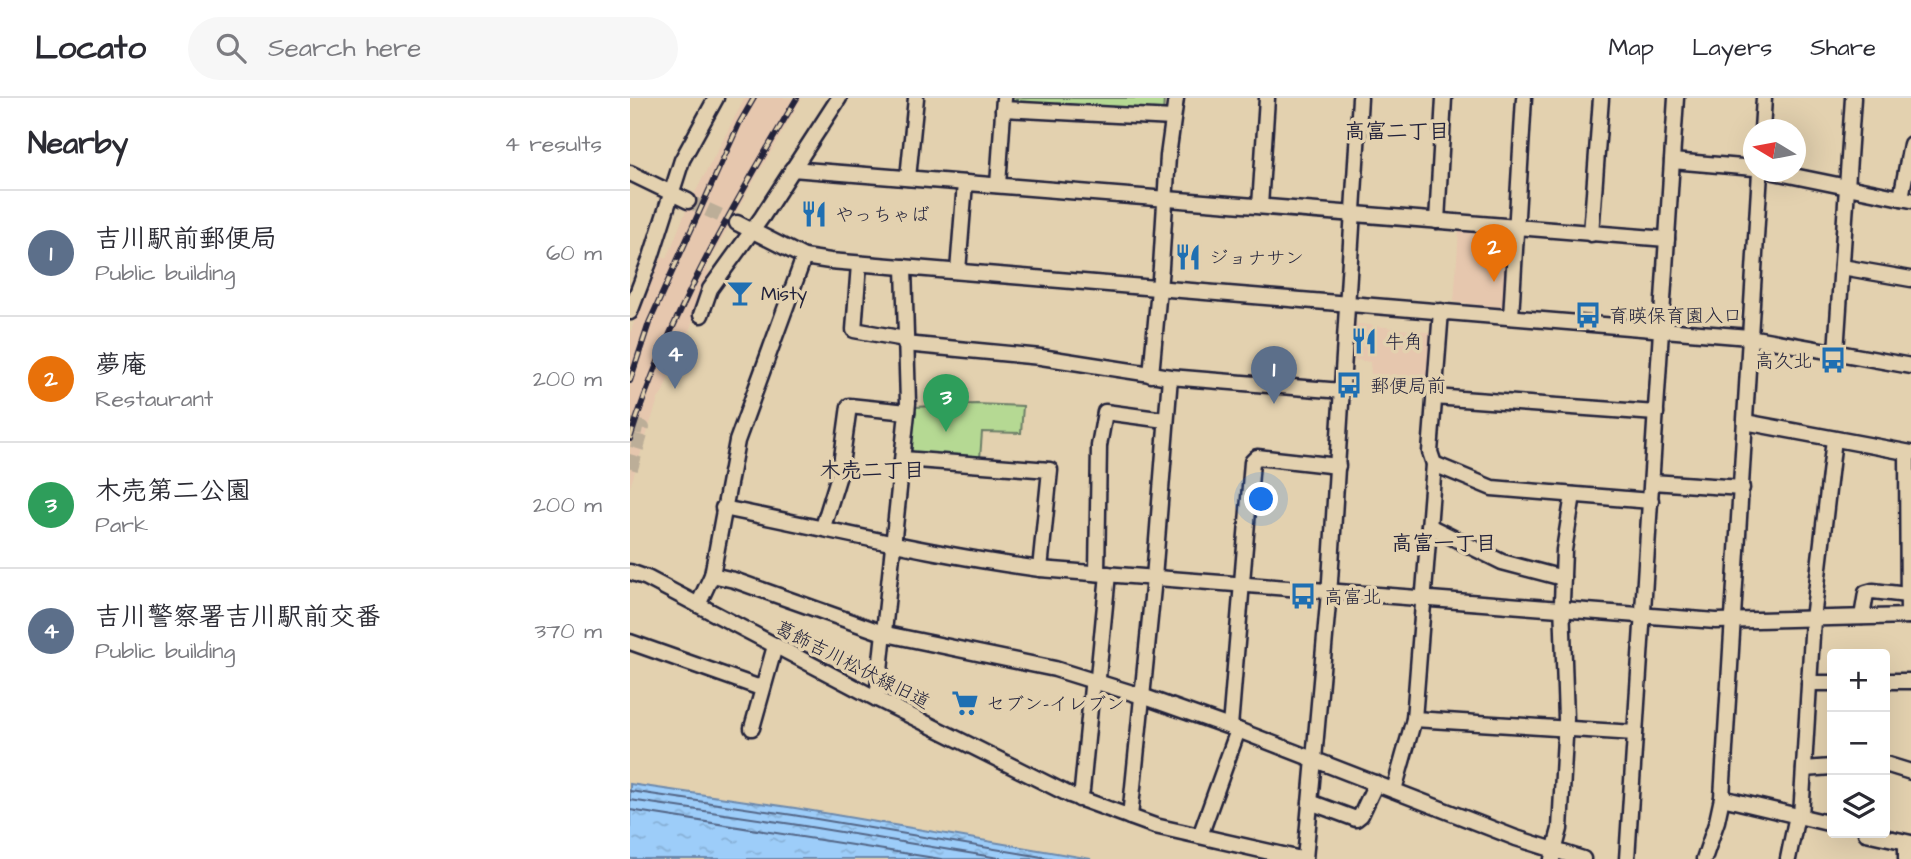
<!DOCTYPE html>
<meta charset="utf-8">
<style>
:root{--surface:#fff;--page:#f7f7f7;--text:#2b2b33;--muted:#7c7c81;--line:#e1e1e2;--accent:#ea580c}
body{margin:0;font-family:"Architects Daughter","Klee One",sans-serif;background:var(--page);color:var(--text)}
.controls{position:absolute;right:21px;bottom:21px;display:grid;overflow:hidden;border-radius:7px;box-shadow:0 7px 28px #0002}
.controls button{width:63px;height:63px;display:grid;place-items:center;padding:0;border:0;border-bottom:2px solid var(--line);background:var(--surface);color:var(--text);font:35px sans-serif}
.compass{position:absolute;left:1113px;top:21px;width:63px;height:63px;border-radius:50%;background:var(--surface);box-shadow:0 7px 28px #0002;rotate:280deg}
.you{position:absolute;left:632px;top:402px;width:24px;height:24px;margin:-18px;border:5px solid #fff;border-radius:50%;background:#1a73e8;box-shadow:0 0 0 10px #1a73e833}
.badge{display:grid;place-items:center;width:46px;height:46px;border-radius:50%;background:var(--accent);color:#fff;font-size:23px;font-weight:700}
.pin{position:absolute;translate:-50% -58px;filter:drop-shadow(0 2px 4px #0008)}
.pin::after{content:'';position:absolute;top:37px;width:24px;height:21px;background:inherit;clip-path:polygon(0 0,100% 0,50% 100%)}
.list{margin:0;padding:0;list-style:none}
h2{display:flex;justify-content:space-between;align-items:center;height:91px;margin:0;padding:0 28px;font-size:30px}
h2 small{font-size:23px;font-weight:400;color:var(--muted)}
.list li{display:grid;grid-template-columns:46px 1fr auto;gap:21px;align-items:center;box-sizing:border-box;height:126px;padding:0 28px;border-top:2px solid var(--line)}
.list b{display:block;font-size:26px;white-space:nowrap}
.list p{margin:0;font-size:23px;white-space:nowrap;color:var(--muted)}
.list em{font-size:23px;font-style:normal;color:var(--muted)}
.icon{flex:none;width:38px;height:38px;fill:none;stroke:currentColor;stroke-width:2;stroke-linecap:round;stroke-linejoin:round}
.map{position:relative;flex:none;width:1281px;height:761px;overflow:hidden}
header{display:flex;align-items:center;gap:42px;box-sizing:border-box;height:98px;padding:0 35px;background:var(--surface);border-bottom:2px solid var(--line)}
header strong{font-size:33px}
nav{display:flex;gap:38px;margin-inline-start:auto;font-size:24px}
.search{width:490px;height:63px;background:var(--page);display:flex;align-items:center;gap:18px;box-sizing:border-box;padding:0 24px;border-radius:38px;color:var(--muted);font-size:26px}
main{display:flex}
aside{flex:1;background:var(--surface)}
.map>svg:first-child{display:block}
.built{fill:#e6c7ae}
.green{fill:#b5d993;stroke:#6c7e67;stroke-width:2}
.water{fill:url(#water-ripples);stroke:#6c89ad;stroke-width:2}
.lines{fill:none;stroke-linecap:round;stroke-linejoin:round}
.shore{stroke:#536687;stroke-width:2}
.minor-tunnel{stroke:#bcae98;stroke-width:14;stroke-dasharray:14 7;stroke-linecap:butt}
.minor-casing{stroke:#22223b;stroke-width:19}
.minor{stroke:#e3d1af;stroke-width:14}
.rail-casing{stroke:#22223b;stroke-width:6}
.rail{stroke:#e3d1af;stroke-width:3.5;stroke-dasharray:10;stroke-linecap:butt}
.labels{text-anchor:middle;stroke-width:7;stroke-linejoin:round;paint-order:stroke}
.poi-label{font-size:19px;fill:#22223b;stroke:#e3d1af;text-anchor:start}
.street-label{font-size:19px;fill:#22223b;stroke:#e3d1af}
.neighbourhood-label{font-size:21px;font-weight:bold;fill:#22223b;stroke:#e3d1af}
</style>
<header>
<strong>Locato</strong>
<div class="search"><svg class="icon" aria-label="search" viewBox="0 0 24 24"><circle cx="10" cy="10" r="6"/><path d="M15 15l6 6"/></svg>Search here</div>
<nav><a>Map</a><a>Layers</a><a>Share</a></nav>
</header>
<main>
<aside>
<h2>Nearby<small>4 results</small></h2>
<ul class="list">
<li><span class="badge" style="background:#5c6f8a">1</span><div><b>吉川駅前郵便局</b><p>Public building</p></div><em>60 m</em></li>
<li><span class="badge" style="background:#e8710a">2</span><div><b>夢庵</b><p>Restaurant</p></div><em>200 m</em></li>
<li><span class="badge" style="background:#2e9e5b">3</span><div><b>木売第二公園</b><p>Park</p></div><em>200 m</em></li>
<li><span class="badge" style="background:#5c6f8a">4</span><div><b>吉川警察署吉川駅前交番</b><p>Public building</p></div><em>370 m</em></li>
</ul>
</aside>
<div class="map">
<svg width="1281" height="761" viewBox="0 0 1281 761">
<defs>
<pattern id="water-ripples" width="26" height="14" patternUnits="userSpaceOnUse" patternTransform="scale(1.75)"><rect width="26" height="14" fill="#9dcdf9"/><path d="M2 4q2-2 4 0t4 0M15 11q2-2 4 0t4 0" fill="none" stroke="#87b0d6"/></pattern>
</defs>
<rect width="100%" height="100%" fill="#e3d1af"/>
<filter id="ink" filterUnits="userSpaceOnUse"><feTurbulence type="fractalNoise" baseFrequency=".0143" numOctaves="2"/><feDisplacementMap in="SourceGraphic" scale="14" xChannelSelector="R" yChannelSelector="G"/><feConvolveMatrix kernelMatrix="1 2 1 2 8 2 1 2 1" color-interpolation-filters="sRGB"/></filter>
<g filter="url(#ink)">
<g class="built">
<path d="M115 0H172L106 114 76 171 81 175 63 213 64 220 45 271H42L32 296 28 301 0 389V236L13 198 17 194 32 158 37 160 57 110Z"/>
<path d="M829 133 879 136 875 210 824 204Z"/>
<path d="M721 225 805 235 800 279 741 276 740 264 721 261Z"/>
</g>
<g class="green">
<path d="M381 0H534L533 16 380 5Z"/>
<path d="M346 306 393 308 391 335 352 334 350 361 282 358 279 354 285 309Z"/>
</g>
<path class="water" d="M0 686 165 710 461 761H0Z"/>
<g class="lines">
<g class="shore">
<path d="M0 693 163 717 424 761"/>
<path d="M0 702 162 726 375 761"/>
<path d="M0 712 311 761"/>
</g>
<g class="minor-tunnel">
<path d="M58 103 107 125"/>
<path d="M0 327 13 330 0 374"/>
</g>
<g class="minor-casing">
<g id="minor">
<path d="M373 11 543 20"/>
<path d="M1132 32 1134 0"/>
<path d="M1042 63 1124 70"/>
<path d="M162 71 1037 141"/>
<path d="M1144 74 1281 102"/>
<path d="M0 75 58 103"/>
<path d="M278 80 286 0"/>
<path d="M368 87 374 0"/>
<path d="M1271 100 1281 46"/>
<path d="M630 108 637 0"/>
<path d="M807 123 814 0"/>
<path d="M107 125 174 159 200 163 1119 239 1281 268"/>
<path d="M961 136 971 0"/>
<path d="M229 166 224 232 275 241"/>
<path d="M1212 169 1281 181"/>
<path d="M328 173 335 85"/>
<path d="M0 214 21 159 52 62 86 0"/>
<path d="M71 217 80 191 132 119 209 0"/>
<path d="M881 219 894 0"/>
<path d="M275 246 411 259 540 279 712 293"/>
<path d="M1206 254 1223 0"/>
<path d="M521 277 531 169 538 58 546 0"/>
<path d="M804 299 1026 315"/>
<path d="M1115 324 1281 355"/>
<path d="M1277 355 1278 518"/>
<path d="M273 361 420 372 410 471"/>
<path d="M804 366 862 390 1021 403"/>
<path d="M1022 384 1112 390"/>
<path d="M93 410C199 431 303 457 410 471L1086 523 1281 518"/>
<path d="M799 428 872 464 933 480"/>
<path d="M193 429 210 374 219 308 277 314"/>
<path d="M0 474 17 480 247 601 440 697 525 728 671 761"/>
<path d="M467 475 469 348 475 314 535 322"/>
<path d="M82 477 104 482 256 536 425 571 512 598 608 632 886 740 953 761"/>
<path d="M68 507 82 477 107 343 174 159"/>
<path d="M1232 519 1236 495 1243 493 1277 497"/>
<path d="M0 544 125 588 133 589"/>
<path d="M1255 583H1281"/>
<path d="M1179 585H1202"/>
<path d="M247 601 278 305 274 169"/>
<path d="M784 621 1005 635"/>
<path d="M600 629 622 364 627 359 708 368"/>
<path d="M122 630 145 548"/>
<path d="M1255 666 1281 674"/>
<path d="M1174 671 1202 669"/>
<path d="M764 692 784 621 804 366 800 354 811 213"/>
<path d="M1092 700 1202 726"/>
<path d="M449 701 452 692 462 589 468 579 478 476"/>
<path d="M680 704 726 721 731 717 746 685"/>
<path d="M1171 718 1183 521 1204 341"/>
<path d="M500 719 524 480 540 279"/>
<path d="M1236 735 1281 745"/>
<path d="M570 738 608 632"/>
<path d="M675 761 700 483 730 0"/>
<path d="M922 761 930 731 936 621 932 504 934 452 943 397"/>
<path d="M997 761 1046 0"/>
<path d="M1074 761 1087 723 1092 700 1130 74"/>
<path d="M1158 761 1167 717"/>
<path d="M1276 761V745"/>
</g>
</g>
<use href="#minor" class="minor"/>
<g class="rail-casing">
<g id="rail">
<path d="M0 283 19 225 109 26 124 0"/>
<path d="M0 341C38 219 102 109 167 0"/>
</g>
</g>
<use href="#rail" class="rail"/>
</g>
</g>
<defs>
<g id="restaurant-bare" transform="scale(2.1)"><path d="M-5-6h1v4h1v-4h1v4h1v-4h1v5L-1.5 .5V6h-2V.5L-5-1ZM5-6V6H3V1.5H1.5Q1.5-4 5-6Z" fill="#1f6fb2" stroke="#e3d1af" stroke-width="2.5" paint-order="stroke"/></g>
<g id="bar-bare" transform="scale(2.1)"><path d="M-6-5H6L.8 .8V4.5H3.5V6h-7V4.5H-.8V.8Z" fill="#1f6fb2" stroke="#e3d1af" stroke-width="2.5" paint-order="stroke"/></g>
<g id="bus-bare" transform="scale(2.1)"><path d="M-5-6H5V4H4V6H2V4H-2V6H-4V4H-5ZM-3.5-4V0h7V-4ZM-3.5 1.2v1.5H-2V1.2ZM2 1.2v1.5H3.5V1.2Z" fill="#1f6fb2" stroke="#e3d1af" stroke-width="2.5" paint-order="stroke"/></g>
<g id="supermarket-bare" transform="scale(2.1)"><path d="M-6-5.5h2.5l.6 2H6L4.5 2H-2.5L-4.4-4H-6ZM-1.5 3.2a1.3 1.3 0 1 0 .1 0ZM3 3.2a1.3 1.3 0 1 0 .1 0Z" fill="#1f6fb2" stroke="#e3d1af" stroke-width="2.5" paint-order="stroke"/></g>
</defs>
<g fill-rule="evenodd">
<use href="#restaurant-bare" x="184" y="116"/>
<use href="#restaurant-bare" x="558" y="159"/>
<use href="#bar-bare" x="110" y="195"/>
<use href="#bus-bare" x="958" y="217"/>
<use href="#restaurant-bare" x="734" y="243"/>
<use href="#bus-bare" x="1203" y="262"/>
<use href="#bus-bare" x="719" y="287"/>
<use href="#bus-bare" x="673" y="498"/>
<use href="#supermarket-bare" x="335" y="605"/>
</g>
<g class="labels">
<g class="poi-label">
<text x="205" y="123">やっちゃば</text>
<text x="579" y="166">ジョナサン</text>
<text x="131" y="202">Misty</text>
<text x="979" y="224">育暎保育園入口</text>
<text x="755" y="250">牛角</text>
<text x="1182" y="269" text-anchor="end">高久北</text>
<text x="740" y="294">郵便局前</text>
<text x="694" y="505">高富北</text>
<text x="356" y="612">セブン-イレブン</text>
</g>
<g class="street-label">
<text transform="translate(223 566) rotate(27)" y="7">葛飾吉川松伏線旧道</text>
</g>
<g class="neighbourhood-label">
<text x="767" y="40">高富二丁目</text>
<text x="242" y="379">木売二丁目</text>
<text x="814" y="452">高富一丁目</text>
</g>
</g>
</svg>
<div class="controls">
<button>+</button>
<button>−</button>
<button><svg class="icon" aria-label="layers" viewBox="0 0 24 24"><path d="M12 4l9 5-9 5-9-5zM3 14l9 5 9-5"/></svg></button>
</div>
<svg class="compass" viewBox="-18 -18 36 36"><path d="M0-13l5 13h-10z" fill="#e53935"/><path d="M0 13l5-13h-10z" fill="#7c7c81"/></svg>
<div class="you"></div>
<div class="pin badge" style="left:644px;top:306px;background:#5c6f8a">1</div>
<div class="pin badge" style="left:864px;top:184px;background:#e8710a">2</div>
<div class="pin badge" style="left:316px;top:334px;background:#2e9e5b">3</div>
<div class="pin badge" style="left:45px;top:291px;background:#5c6f8a">4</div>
</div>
</main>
